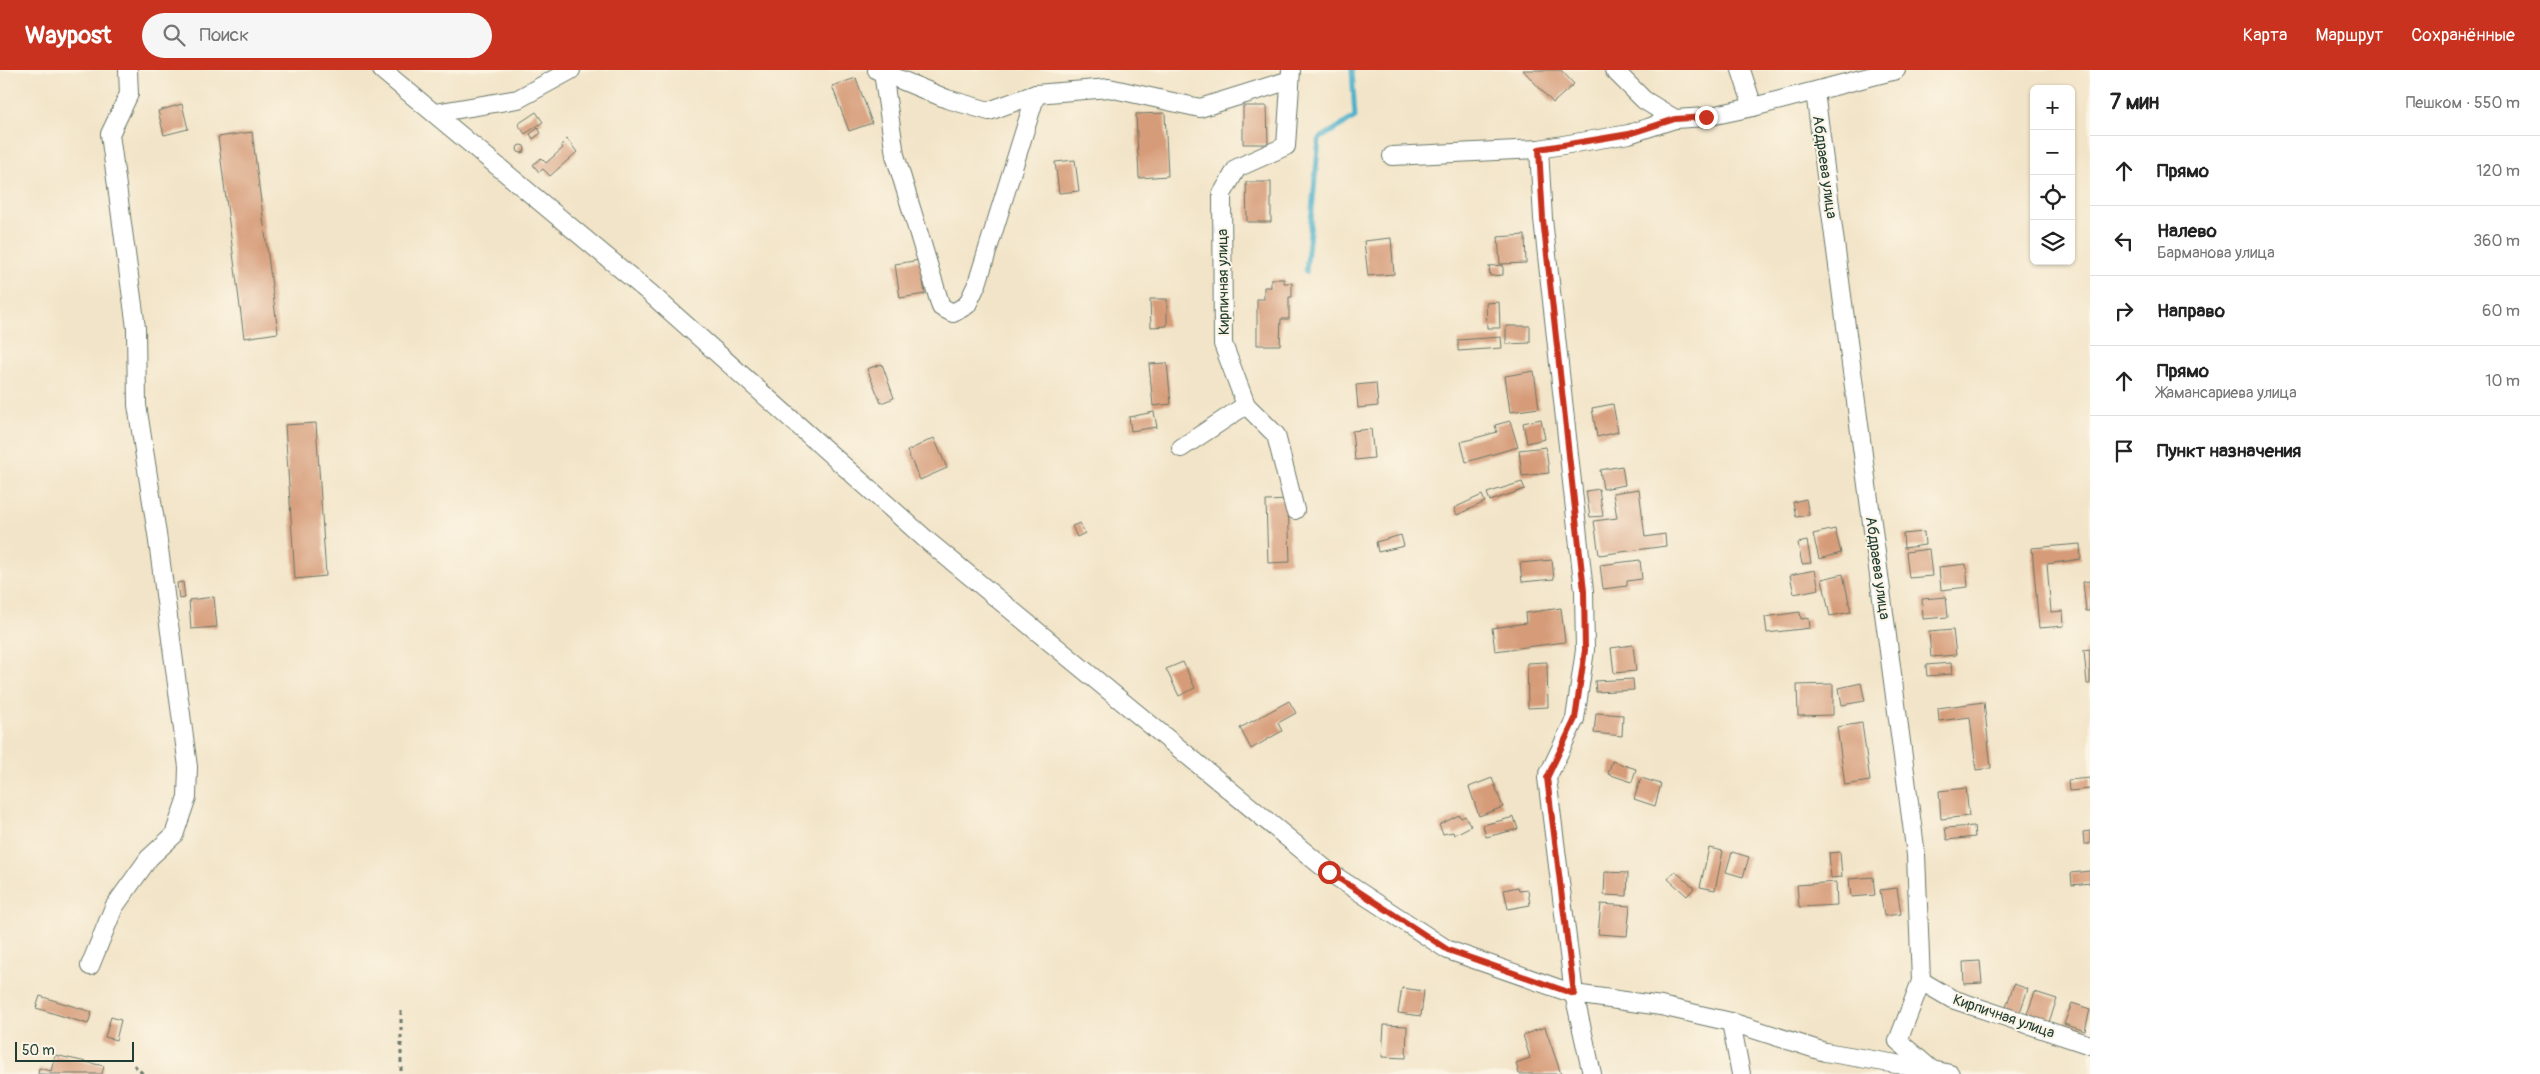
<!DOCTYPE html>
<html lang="ru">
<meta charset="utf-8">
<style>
:root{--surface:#fff;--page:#f6f6f6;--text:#222;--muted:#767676;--line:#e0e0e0;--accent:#c8321e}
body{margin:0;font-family:Pangolin,sans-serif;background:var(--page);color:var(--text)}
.controls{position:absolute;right:15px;top:15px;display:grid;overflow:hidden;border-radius:8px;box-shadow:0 1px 4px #0004}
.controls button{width:45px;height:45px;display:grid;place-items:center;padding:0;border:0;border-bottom:1px solid var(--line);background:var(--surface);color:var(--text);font:25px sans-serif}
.scale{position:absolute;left:15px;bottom:12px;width:119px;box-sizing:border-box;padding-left:5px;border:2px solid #1f3d34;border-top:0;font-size:14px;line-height:18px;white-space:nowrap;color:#1f3d34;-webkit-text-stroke:4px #fcf5e5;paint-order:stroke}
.stop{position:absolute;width:15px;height:15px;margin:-11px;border:4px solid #c8321e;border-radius:50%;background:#fff}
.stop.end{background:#c8321e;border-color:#fff;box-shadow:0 1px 5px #0008}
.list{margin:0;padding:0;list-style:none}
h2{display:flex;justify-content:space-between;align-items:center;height:65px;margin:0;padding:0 20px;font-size:21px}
h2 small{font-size:16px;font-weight:400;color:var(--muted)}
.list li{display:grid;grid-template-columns:32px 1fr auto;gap:15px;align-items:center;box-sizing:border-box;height:70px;padding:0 20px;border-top:1px solid var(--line)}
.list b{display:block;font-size:19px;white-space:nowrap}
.list p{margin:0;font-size:16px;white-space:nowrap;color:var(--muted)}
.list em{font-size:16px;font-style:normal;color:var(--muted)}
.icon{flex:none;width:28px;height:28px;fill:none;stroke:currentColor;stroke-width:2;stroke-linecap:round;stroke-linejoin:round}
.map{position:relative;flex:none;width:2090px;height:1004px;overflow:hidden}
header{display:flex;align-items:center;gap:30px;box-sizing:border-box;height:70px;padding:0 25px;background:var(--accent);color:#fff}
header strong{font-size:24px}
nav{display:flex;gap:28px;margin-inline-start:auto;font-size:18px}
.search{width:350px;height:45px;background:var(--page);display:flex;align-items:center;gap:12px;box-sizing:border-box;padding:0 18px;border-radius:28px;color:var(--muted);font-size:19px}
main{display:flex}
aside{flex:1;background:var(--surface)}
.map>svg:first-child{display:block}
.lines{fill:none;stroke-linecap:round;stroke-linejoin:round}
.stream{stroke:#4bb0ca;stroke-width:5}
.building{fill:#d69b78}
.minor-casing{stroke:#697768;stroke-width:20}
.path{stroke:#697768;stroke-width:3;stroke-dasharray:4 4;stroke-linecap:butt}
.minor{stroke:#fff;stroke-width:18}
.route{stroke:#c8321e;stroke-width:6}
.labels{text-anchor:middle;stroke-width:4;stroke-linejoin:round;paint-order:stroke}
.street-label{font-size:15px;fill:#1f3d34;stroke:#fcf5e5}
</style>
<header>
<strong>Waypost</strong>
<div class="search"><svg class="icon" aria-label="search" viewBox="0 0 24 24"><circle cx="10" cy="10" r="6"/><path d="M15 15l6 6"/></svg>Поиск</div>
<nav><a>Карта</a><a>Маршрут</a><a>Сохранённые</a></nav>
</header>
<main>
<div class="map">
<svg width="2090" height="1004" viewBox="0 0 2090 1004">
<rect width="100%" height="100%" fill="#fcf5e5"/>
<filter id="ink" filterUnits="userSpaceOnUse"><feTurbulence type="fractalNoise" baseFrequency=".02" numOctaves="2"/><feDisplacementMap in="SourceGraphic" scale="10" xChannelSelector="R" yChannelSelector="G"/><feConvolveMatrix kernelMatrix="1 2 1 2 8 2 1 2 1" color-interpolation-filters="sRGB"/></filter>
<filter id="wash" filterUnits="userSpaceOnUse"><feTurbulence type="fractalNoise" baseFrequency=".0096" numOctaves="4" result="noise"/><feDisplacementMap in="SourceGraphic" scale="20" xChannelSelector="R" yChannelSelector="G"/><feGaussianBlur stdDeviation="1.12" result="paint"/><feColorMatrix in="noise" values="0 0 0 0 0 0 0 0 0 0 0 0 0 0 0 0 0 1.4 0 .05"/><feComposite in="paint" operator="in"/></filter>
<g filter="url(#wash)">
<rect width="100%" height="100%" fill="#f2e4c8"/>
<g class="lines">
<path class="stream" d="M1306 202 1319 69 1355 47 1352 0"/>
</g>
<g id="blocks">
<g class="building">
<path d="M1523 0H1561L1574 14 1553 33Z"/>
<path d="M856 8 872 53 849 61 832 16Z"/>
<path d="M182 34 188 59 164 65 158 41Z"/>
<path d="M1243 36H1267L1268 74H1243Z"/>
<path d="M536 42 543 52 525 64 518 54Z"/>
<path d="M1165 43 1168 106 1139 108 1136 44Z"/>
<path d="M538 58 541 63 533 69 530 64Z"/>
<path d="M252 62 278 263 244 268 218 67Z"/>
<path d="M567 69 577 82 550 106 543 99 539 102 533 95 541 88 546 93 563 78 561 75Z"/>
<circle cx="521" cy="79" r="4"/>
<path d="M1075 90 1079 121 1059 123 1055 92Z"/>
<path d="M1246 112H1271V152H1247Z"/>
<path d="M1525 165 1526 193 1500 194 1498 167Z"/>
<path d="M1391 168 1394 204 1368 206 1364 171Z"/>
<path d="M920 190 925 224 900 228 895 194Z"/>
<path d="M1503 195V205L1490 206 1489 196Z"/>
<path d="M1271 209H1284V213H1292V227H1289V249H1281L1280 275H1257V229H1264V217H1271Z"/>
<path d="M1150 229H1167V256L1151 257Z"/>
<path d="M1499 232 1500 258H1487L1486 233Z"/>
<path d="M1506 256H1530V273L1506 274Z"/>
<path d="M1501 267 1502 278 1458 281V270Z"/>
<path d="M1167 293 1171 334 1153 336 1149 294Z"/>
<path d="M882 294 894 328 881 333 867 299Z"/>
<path d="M1534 301 1539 338 1510 342 1505 306Z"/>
<path d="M1376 313 1378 336 1358 338 1356 315Z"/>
<path d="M1613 334 1618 362 1597 367 1592 338Z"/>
<path d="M1154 342 1157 357 1131 361 1129 347Z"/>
<path d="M1541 349 1545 369 1527 373 1523 353Z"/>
<path d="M1510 351 1518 377 1466 392 1461 372 1497 362 1495 355Z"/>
<path d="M316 353 326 506 295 509 285 355Z"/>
<path d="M1371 359 1374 388 1355 390 1352 361Z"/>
<path d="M934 368 947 398 920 410 907 381Z"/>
<path d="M1546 377 1549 403 1522 406 1519 380Z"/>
<path d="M1622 396 1625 415 1603 419 1600 400Z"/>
<path d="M1522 412 1525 419 1490 431 1487 423Z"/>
<path d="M1599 419 1603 446 1590 447 1586 421Z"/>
<path d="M1639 419 1645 467 1665 464 1666 476 1599 485 1594 451 1617 448 1613 423Z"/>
<path d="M1482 425 1485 432 1457 445 1454 438Z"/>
<path d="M1806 429 1809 445 1796 447 1793 432Z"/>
<path d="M1288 430 1290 492 1268 493 1266 431Z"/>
<path d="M1080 453 1085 463 1077 467 1072 456Z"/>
<path d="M1835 459 1841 483 1819 489 1813 464Z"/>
<path d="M1924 462 1925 475 1904 478 1903 464Z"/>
<path d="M1401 465 1404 476 1378 482 1376 472Z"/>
<path d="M1807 471 1811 493 1802 494 1798 473Z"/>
<path d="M2080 474 2081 489 2047 494 2051 542 2063 541 2064 556 2039 558 2032 478Z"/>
<path d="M1929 479 1932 506 1909 508 1906 482Z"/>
<path d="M1552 490 1554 509 1522 512 1520 493Z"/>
<path d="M1640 490 1642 509 1627 511V516L1603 519 1600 495Z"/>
<path d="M1966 494 1968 517 1941 520 1939 497Z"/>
<path d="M1815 500 1819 519 1794 524 1790 505Z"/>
<path d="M1843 504 1851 542 1830 546 1822 509Z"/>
<path d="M2090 511V541H2086L2083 512Z"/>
<path d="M183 512 185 528 179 529 177 513Z"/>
<path d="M214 527 217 557 191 559 189 530Z"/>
<path d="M1946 527 1948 547 1923 549 1922 529Z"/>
<path d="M1561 538 1565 572 1495 581 1492 558 1526 553 1525 543Z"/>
<path d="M1800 542 1801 549 1809 548 1810 558 1767 563 1765 547Z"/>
<path d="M1953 560 1956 585 1931 587 1929 562Z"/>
<path d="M1633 575 1636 601 1614 603 1611 578Z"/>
<path d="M2090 579V614H2087L2084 580Z"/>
<path d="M1183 592 1195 618 1179 626 1166 599Z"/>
<path d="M1547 592 1548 637 1528 638 1527 593Z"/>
<path d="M1951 593 1952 604 1927 606 1926 595Z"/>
<path d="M1633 609 1634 620 1596 622 1595 611Z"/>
<path d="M1861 613 1865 631 1842 635 1839 618Z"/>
<path d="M1833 614V645L1798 646 1797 615Z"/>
<path d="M1289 631 1296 643 1278 653 1282 661 1251 679 1240 658Z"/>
<path d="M1984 632 1991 698 1976 700 1970 647 1939 651 1938 638Z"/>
<path d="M1596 643 1623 645 1622 666 1594 663Z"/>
<path d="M1862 653 1870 711 1845 715 1837 657Z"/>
<path d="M1612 691 1636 699 1632 712 1608 704Z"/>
<path d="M1492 708 1503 737 1479 746 1469 717Z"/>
<path d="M1641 708 1661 714 1655 736 1634 729Z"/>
<path d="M2090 708V719L2069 721 2068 710Z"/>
<path d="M1966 718 1969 746 1941 749 1939 721Z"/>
<path d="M1459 745 1461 748 1465 746 1471 756 1454 765 1453 762 1443 764 1439 755Z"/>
<path d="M1514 747 1518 759 1486 767 1483 755Z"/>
<path d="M1974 756 1975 767 1947 770 1945 758Z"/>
<path d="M2090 761V774H2084L2083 762Z"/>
<path d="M1709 778 1723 781 1715 820 1700 817Z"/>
<path d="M1732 782 1749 787 1743 807 1726 802Z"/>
<path d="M1840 782 1842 807 1831 808 1829 783Z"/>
<path d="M1675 801 1694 818 1687 826 1668 809Z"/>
<path d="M2090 801V813L2072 815 2071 803Z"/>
<path d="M1605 802 1628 803 1627 826 1604 825Z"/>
<path d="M1873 807 1875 825 1851 827 1849 809Z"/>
<path d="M1836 812 1837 835 1799 837 1797 815Z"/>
<path d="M1518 817 1519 821 1528 820 1530 835 1508 839 1504 820Z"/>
<path d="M1897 818 1901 844 1884 846 1880 820Z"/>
<path d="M1601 834 1630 836 1627 866 1598 864Z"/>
<path d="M1980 891 1982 913 1964 914 1963 892Z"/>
<path d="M2014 914 2028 919 2020 942 2006 937Z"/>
<path d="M1402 918 1424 921 1421 946 1398 943Z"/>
<path d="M2035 922 2057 929 2049 952 2027 944Z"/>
<path d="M40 926 92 942 88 954 36 938Z"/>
<path d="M2072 933 2090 939 2085 961 2064 954Z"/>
<path d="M111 947 121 950 116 970 105 967Z"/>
<path d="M1384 955 1407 956 1406 988 1382 987Z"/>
<path d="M1545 957 1561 1004H1519L1516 993 1530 988 1523 965Z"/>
<path d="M55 985 104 996 102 1004H38L39 998 51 1001Z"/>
</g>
</g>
</g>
<g filter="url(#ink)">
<use href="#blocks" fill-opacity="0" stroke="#697768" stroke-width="1"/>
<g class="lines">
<g class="minor-casing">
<g id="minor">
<path d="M382 0 651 224 930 473 1329 802 1448 880 1574 924 1661 936 1731 952 1825 982 1932 1000"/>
<path d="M877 0 947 29 989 41 1036 24 1109 18 1200 38 1290 10"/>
<path d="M1291 0 1286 76 1237 98 1222 124 1223 274 1246 335 1276 365 1295 440"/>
<path d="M1614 0 1644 30 1675 49"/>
<path d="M1741 0 1753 37"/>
<path d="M883 2 895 85 941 237 953 243 967 235 977 214 1036 24"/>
<path d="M1815 22 1916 785 1921 911 1898 971 1932 1000 1950 1004"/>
<path d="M435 43 518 29 571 0"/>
<path d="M1539 79 1543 149 1584 521 1585 580 1575 649 1547 708 1574 924 1592 1004"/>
<path d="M1392 86 1539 79 1629 64 1675 49 1706 47 1753 37 1896 0"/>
<path d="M1181 378 1246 335"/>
<path d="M90 896 114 837 149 788 174 765 187 727 188 697 157 464 137 335 136 258 110 64 129 24 128 0"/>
<path d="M1921 911 1952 929 2090 975"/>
<path d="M1731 952 1741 1004"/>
</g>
</g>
<g class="path">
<path d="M401 941V1004"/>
<path d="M134 995 143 1004"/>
</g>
<use href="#minor" class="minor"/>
</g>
</g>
<g class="lines" filter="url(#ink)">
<path class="route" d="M1329 802 1448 880 1574 924 1547 708 1575 649 1585 580 1584 521 1543 149 1539 79 1629 64 1675 49 1706 47"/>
</g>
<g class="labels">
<g class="street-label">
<text transform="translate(1825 97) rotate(82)" y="5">Абдраева улица</text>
<text transform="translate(1223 212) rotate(-91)" y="5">Кирпичная улица</text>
<text transform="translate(1878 498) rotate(82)" y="5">Абдраева улица</text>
<text transform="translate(2004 946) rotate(19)" y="5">Кирпичная улица</text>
</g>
</g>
</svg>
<div class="controls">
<button>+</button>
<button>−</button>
<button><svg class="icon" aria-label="locate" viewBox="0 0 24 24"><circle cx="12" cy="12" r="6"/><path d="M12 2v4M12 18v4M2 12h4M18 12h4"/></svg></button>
<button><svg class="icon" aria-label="layers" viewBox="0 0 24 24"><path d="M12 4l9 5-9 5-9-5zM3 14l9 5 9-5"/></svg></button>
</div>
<div class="scale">50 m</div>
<div class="stop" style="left:1329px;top:802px"></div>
<div class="stop end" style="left:1706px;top:47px"></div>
</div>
<aside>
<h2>7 мин<small>Пешком · 550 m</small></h2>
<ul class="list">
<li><svg class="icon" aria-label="ahead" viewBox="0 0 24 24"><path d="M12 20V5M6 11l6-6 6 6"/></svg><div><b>Прямо</b></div><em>120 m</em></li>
<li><svg class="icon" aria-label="left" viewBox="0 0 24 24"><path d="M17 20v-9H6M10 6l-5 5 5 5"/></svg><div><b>Налево</b><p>Барманова улица</p></div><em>360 m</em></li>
<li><svg class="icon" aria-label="right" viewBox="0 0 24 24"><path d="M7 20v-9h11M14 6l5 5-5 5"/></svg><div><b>Направо</b></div><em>60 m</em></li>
<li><svg class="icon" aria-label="ahead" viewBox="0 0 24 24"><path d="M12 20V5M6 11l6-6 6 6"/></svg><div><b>Прямо</b><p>Жамансариева улица</p></div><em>10 m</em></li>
<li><svg class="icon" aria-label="arrive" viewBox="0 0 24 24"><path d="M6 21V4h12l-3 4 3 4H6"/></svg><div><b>Пункт назначения</b></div></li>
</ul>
</aside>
</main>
